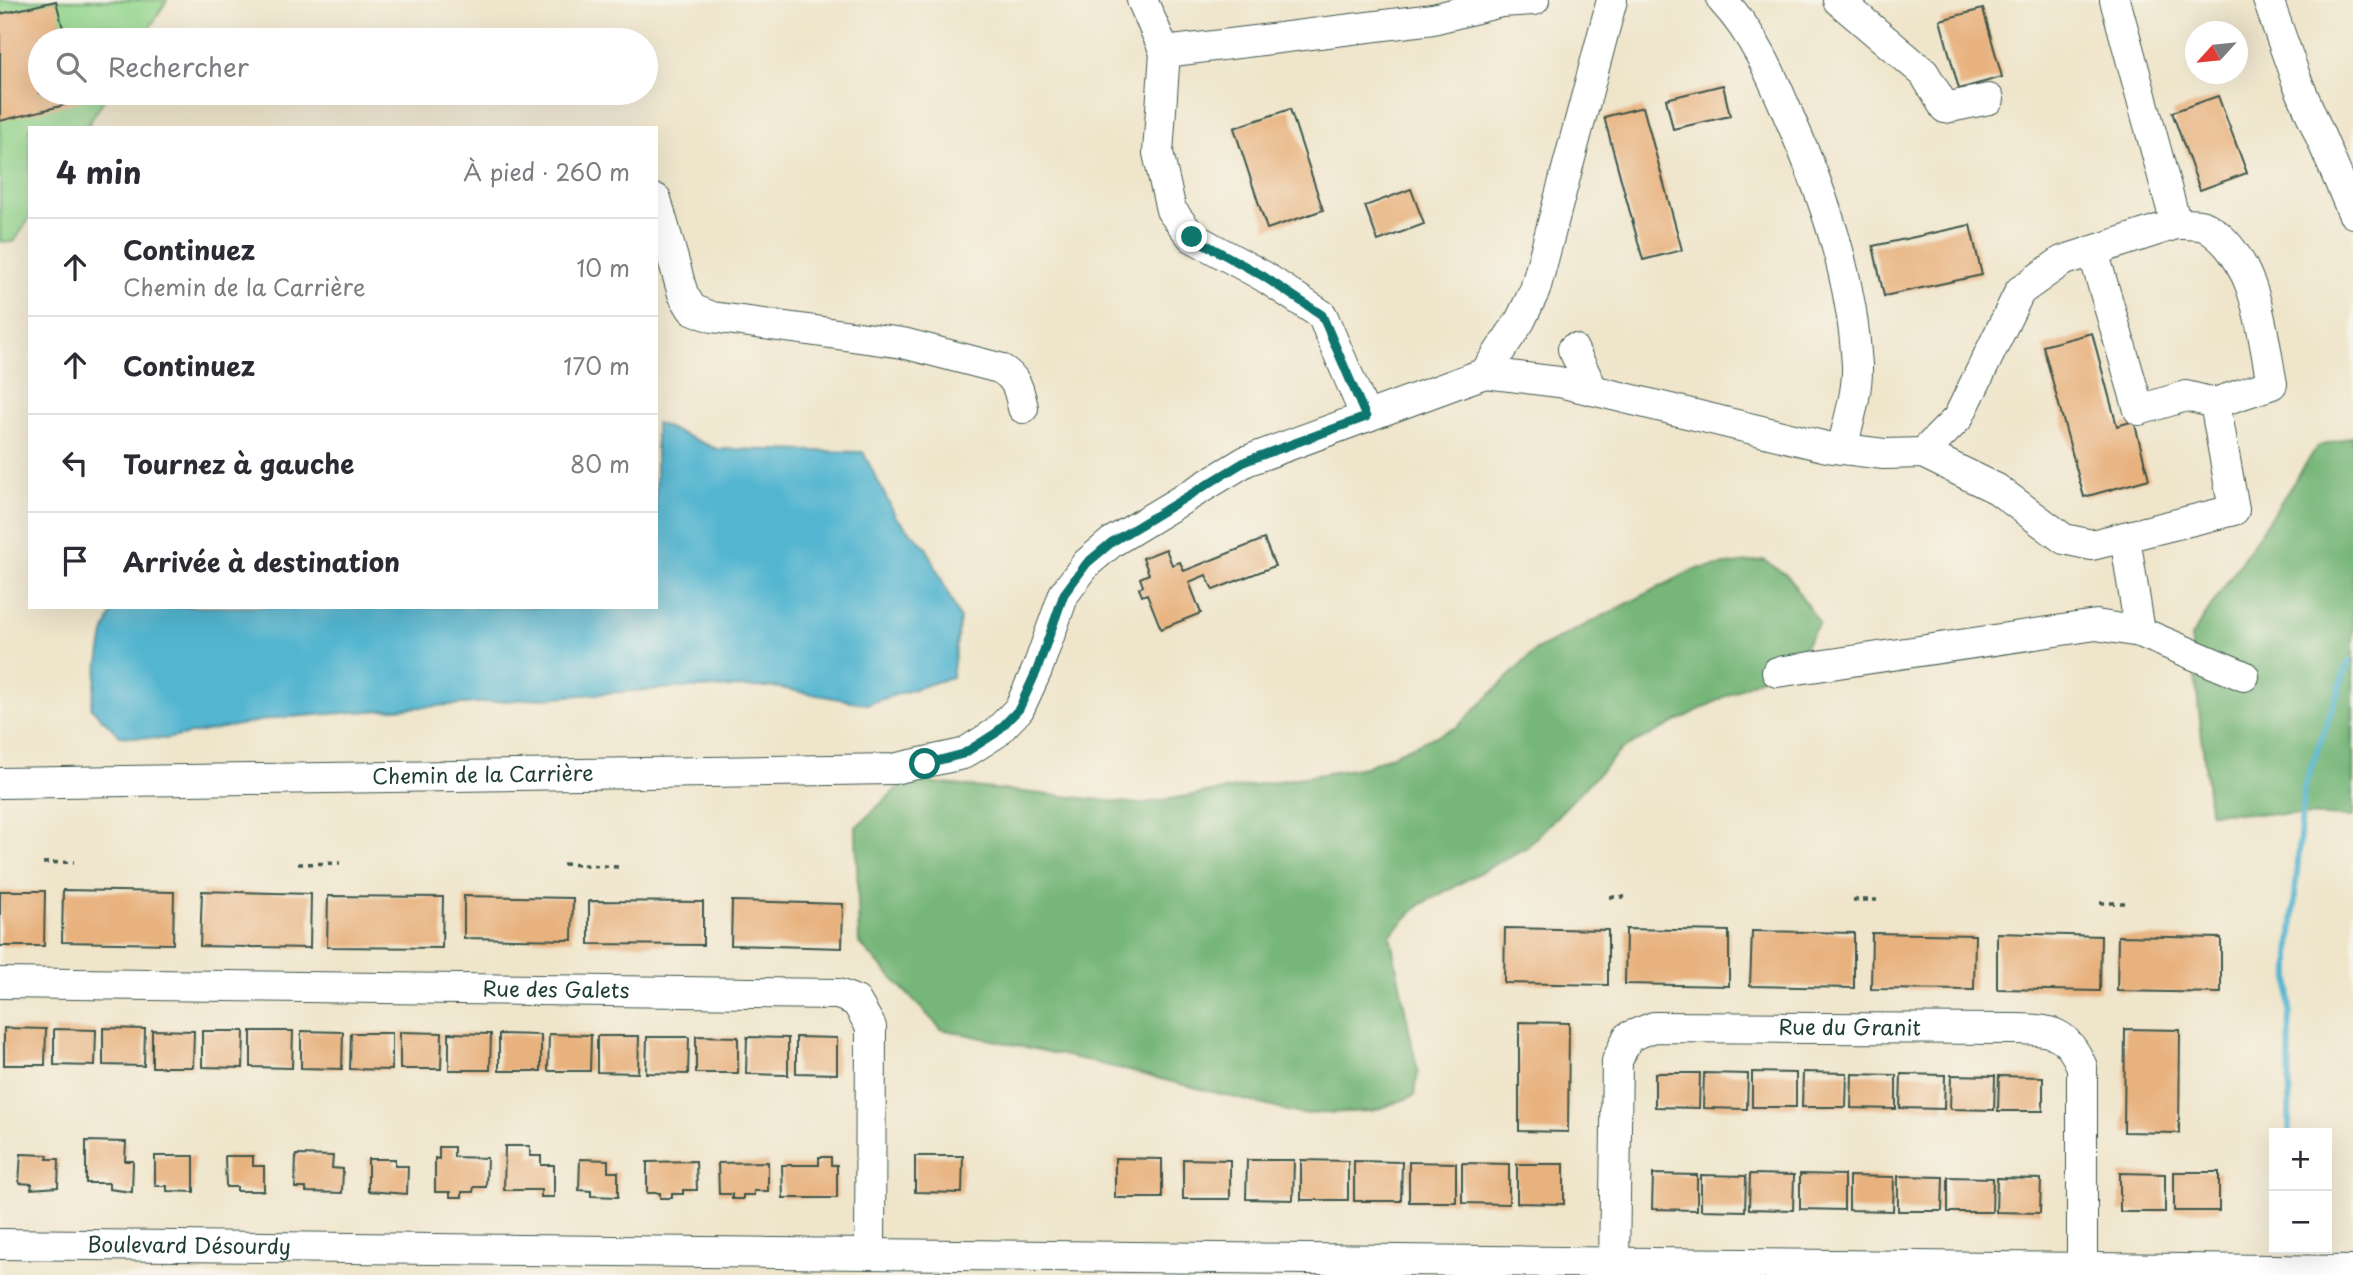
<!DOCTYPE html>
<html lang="fr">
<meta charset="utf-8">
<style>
:root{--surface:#fff;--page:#f7f7f7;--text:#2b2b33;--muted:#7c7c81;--line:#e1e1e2}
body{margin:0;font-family:"Playpen Sans",sans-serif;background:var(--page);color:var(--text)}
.controls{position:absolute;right:21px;bottom:21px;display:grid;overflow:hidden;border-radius:0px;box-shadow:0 7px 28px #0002}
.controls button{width:63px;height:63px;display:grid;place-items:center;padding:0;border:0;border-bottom:2px solid var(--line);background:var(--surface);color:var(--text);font:35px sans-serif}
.compass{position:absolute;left:2185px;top:21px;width:63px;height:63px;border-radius:50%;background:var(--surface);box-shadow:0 7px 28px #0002;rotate:243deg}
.stop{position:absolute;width:21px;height:21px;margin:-16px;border:5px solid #0f766e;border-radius:50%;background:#fff}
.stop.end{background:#0f766e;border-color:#fff;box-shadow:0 2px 7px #0008}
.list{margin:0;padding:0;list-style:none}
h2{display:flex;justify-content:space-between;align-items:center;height:91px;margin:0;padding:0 28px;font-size:30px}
h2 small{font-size:23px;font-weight:400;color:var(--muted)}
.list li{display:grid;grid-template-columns:46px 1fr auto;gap:21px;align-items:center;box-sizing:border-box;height:98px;padding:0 28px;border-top:2px solid var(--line)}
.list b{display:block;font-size:26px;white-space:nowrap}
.list p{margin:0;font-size:23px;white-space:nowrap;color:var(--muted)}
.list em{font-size:23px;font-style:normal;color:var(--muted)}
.icon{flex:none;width:38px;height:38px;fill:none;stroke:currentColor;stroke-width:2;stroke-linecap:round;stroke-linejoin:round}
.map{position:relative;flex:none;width:2353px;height:1275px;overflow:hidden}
.search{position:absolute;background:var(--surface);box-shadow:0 7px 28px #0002;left:28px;top:28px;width:630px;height:77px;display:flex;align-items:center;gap:18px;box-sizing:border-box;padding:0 24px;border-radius:38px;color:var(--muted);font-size:26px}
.panel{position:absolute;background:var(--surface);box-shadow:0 7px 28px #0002;left:28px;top:126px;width:630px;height:483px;border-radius:0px}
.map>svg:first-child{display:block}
.green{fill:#93d58d;stroke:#598960;stroke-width:2}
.forest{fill:#76b678;stroke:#4a7a56;stroke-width:2}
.water{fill:#52b5d0;stroke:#387982;stroke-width:2}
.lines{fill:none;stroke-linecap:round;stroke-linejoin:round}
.stream{stroke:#52b5d0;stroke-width:6}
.building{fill:#e8b27f}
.minor-casing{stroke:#3e564b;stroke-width:32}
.path{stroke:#3e564b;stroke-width:3.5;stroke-dasharray:5 5;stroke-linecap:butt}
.minor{stroke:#fff;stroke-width:30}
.route{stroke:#0f766e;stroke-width:9}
.labels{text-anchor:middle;stroke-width:5;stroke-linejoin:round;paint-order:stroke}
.street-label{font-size:21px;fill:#1f3d34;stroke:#f7f3e8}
</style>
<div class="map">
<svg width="2353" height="1275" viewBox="0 0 2353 1275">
<rect width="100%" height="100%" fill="#f7f3e8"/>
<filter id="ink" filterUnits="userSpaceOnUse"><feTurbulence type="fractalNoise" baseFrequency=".0143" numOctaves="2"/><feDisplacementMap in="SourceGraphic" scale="14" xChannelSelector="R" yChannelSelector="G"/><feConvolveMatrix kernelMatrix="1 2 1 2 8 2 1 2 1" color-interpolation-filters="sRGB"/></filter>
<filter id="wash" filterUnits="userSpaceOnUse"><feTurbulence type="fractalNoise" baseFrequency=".00686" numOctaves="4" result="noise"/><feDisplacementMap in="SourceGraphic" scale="28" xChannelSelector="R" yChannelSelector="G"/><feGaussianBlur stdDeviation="1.57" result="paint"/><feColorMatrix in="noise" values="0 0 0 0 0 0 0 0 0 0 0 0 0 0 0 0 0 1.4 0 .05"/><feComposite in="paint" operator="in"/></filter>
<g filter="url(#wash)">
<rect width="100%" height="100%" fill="#efe5cb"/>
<path class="green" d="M0 0H167L142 40H40V93H108L86 128H30V217L14 242 0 241Z"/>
<g class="forest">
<path d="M2353 436V817L2210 812 2191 637 2317 447Z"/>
<path d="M1764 560 1788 576 1819 623 1796 660 1621 750 1527 847 1418 906 1390 935 1418 1073 1414 1096 1372 1111 1300 1114 1085 1060 941 1029 859 943 856 827 906 780 1139 804 1365 767 1457 727 1536 650 1695 569Z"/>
</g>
<path class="water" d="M656 423 717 449 863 452 896 517 926 547 960 619 952 677 867 704 774 687 673 688 276 718 165 739 120 736 91 708 104 634 114 607H656Z"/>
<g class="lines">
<path class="stream" d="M2289 1133 2290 956 2304 787 2349 661"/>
</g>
<g id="blocks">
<g class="building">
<path d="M56 1 66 40H40V93H79L81 101 0 121V14Z"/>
<path d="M1983 9 2002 77 1959 89 1940 20Z"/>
<path d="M1723 85 1730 116 1673 129 1666 99Z"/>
<path d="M2218 96 2247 173 2200 190 2172 112Z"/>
<path d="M1643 107 1682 250 1643 260 1604 117Z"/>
<path d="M1290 109 1323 210 1267 229 1234 128Z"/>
<path d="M1411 189 1424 224 1378 241 1365 206Z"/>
<path d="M1970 225 1982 275 1884 296 1873 246Z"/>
<path d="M2092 333 2117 426 2134 421 2149 479 2084 497 2043 346Z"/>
<path d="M1264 539 1275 566 1213 590 1206 575 1189 582 1201 613 1161 629 1147 594 1142 596 1139 588 1143 586 1140 578 1149 574 1143 558 1166 549 1172 565 1180 562 1184 571Z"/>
<path d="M63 890 174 892 173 944 62 942Z"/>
<path d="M0 891H45L44 946H0Z"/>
<path d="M202 891 311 894 310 948 200 946Z"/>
<path d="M328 896 443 897 442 948 327 947Z"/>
<path d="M464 896 573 898 572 940 464 938Z"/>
<path d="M589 901 703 902V945L589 944Z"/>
<path d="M732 901 843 904 842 948 731 945Z"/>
<path d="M1505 928 1608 930V985L1504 983Z"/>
<path d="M1626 929 1729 931V986L1625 984Z"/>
<path d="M1752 931 1854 933V988L1750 986Z"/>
<path d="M1872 933 1975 935 1974 990 1871 989Z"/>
<path d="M1997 933 2101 936 2100 991 1997 989Z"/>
<path d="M2118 936 2221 938V993L2117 991Z"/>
<path d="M1519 1022 1569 1023 1568 1132 1519 1131Z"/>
<path d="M4 1028 46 1029 45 1065H4Z"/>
<path d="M103 1028 145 1029 144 1066 103 1065Z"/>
<path d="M54 1029 96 1030 95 1066 54 1065Z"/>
<path d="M2125 1029 2180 1030 2179 1133 2124 1132Z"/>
<path d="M152 1030 194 1031 193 1067H152Z"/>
<path d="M202 1031H244L243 1068 202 1067Z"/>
<path d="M251 1031H293L292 1068 251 1067Z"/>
<path d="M301 1031 343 1032 342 1069 301 1068Z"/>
<path d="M400 1032 442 1033 441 1069H400Z"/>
<path d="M351 1033H392V1070L350 1069Z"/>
<path d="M449 1033 491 1034 490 1070H449Z"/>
<path d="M499 1034 541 1035V1071H499Z"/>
<path d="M549 1034 591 1035 590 1071H548Z"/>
<path d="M597 1036H639L638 1073 597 1072Z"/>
<path d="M696 1036 738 1037V1073H696Z"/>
<path d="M647 1037H689L688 1074 646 1073Z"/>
<path d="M747 1037 788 1038V1075L746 1074Z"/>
<path d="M796 1037 837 1038V1074L796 1073Z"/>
<path d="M1752 1072 1796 1073V1107H1752Z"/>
<path d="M1803 1072 1847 1073 1846 1107H1802Z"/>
<path d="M1655 1073H1700L1699 1108 1655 1107Z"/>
<path d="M1704 1073 1748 1074 1747 1109 1703 1108Z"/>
<path d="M1852 1074 1896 1075V1109L1851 1108Z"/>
<path d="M1901 1074 1945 1075 1944 1109 1900 1108Z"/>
<path d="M1951 1075 1995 1076 1994 1110 1950 1109Z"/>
<path d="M1999 1076 2043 1077V1111H1998Z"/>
<path d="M86 1141 126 1142 125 1161H133L132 1192 109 1189V1183H86Z"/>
<path d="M505 1146H530V1156H541V1165H554V1197H541V1190H504Z"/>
<path d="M439 1147H454V1157L487 1158 486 1187H474L473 1192H462V1197H450V1192H435V1158L439 1159Z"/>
<path d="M21 1154 48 1155 47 1159H59L58 1187 31 1189 32 1184 19 1183Z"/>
<path d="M296 1155 333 1156 332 1168 343 1169 342 1193 306 1192V1188H295Z"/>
<path d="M155 1156H194V1192L167 1191V1186H155Z"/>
<path d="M225 1156H253V1166H264V1191H237V1187H226Z"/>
<path d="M915 1156H963L962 1193 915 1192Z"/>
<path d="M819 1157H831V1165H837V1198H783L782 1165H819Z"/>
<path d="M1115 1158 1162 1159V1198H1115Z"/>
<path d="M368 1159H395V1166H408L407 1194 368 1191Z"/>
<path d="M580 1159 608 1160V1172H618V1197L591 1196V1191L579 1190Z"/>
<path d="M1183 1159 1230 1160V1199H1183Z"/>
<path d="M1247 1160H1294L1293 1200 1246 1199Z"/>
<path d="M1301 1160 1348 1161V1200H1301Z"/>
<path d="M696 1161 697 1190H683V1194H672V1198H660V1193H647V1162Z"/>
<path d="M1354 1161 1402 1162 1401 1201H1354Z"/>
<path d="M768 1162V1191H754V1195H743V1199H732V1194H719L718 1163Z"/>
<path d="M1409 1162 1456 1163V1202H1409Z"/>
<path d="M1462 1163 1509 1164V1204L1462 1203Z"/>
<path d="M1517 1164H1564V1204L1517 1203Z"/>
<rect x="2174" y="1172" width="45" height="39"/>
<path d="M2120 1173 2165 1174V1212H2120Z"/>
<path d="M1653 1174 1697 1175V1210L1652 1209Z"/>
<path d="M1750 1174 1794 1175 1793 1210 1749 1209Z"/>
<path d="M1800 1174 1844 1175V1210L1800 1209Z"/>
<path d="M1701 1175 1746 1176 1745 1211 1701 1210Z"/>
<path d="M1849 1176 1894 1177 1893 1211 1849 1210Z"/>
<path d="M1898 1176 1943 1177 1942 1211H1898Z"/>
<path d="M1948 1177 1993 1178 1992 1212H1948Z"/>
<path d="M1997 1178 2041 1179 2040 1213 1996 1212Z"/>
</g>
</g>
</g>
<g filter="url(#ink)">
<use href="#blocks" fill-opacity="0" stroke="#3e564b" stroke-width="2"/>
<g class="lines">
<g class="minor-casing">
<g id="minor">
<path d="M1142 0 1165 52 1433 19 1501 2 1534 0"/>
<path d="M1722 0C1754 34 1772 76 1790 119 1825 198 1852 278 1857 365 1858 392 1848 423 1842 449"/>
<path d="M1838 0 1924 73 1945 108 1989 99"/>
<path d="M2268 0 2296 79 2353 213"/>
<path d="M1165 52 1158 153 1171 210 1192 237 1263 276 1322 315 1366 417"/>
<path d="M656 199 683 294 692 309 712 317 903 343 999 368C1017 377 1019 390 1023 408"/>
<path d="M2093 251 2139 410 2186 396 2215 403 2272 384C2262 332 2257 259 2208 228 2200 223 2186 224 2176 224"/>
<path d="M1573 349 1593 390"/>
<path d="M1485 373 1559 382 1827 447 1884 454 1923 453 1997 489 2064 539 2092 545 2234 510 2215 403"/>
<path d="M1923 453 1958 418 2020 291 2062 261 2176 224 2115 0"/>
<path d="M2125 537 2140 632 2244 676"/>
<path d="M1777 672 2096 625 2140 632"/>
<path id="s1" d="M0 783 893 769 963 754 996 733 1019 709 1037 670 1064 594 1087 563 1112 542 1246 461 1485 373 1520 321 1535 290 1612 0"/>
<path id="s2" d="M0 983 838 994 856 1001 871 1027 870 1252"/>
<path id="s3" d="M0 1244 2353 1271"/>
<path id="s4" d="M1614 1263 1617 1061 1628 1037 1654 1027 2012 1029C2050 1030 2066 1029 2082 1067V1269"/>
</g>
</g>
<g class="path">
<path d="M43 863 74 862"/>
<path d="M298 864 340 863"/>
<path d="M563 864 620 867"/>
<path d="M1610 897H1628"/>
<path d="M1853 900H1877"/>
<path d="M2100 903H2125"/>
</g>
<use href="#minor" class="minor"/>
</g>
</g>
<g class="lines" filter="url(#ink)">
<path class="route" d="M925 764 963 754 996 733 1019 709 1037 670 1064 594 1087 563 1112 542 1246 461 1366 417 1322 315 1263 276 1192 237"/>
</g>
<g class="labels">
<g class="street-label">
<text dy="7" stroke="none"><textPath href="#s1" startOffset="483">Chemin de la Carrière</textPath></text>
<text dy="7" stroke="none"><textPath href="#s2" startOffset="556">Rue des Galets</textPath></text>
<text dy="7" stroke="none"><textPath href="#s4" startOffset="452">Rue du Granit</textPath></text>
<text dy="7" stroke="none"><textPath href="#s3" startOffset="189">Boulevard Désourdy</textPath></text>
</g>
</g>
</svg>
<div class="controls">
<button>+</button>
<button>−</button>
</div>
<svg class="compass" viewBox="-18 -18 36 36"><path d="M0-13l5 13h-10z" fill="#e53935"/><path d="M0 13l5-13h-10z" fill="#7c7c81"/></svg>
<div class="stop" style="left:925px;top:764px"></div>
<div class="stop end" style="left:1192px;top:237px"></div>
<div class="search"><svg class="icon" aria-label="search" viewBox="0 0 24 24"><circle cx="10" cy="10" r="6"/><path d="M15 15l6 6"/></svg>Rechercher</div>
<section class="panel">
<h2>4 min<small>À pied · 260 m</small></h2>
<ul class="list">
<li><svg class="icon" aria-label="ahead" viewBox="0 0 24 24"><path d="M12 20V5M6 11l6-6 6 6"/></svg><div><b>Continuez</b><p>Chemin de la Carrière</p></div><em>10 m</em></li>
<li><svg class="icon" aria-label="ahead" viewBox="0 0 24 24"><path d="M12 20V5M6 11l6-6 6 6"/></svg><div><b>Continuez</b></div><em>170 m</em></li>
<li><svg class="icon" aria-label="left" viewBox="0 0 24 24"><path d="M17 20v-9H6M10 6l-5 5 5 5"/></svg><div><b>Tournez à gauche</b></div><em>80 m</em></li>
<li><svg class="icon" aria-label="arrive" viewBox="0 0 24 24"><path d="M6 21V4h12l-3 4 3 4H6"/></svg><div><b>Arrivée à destination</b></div></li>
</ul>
</section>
</div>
